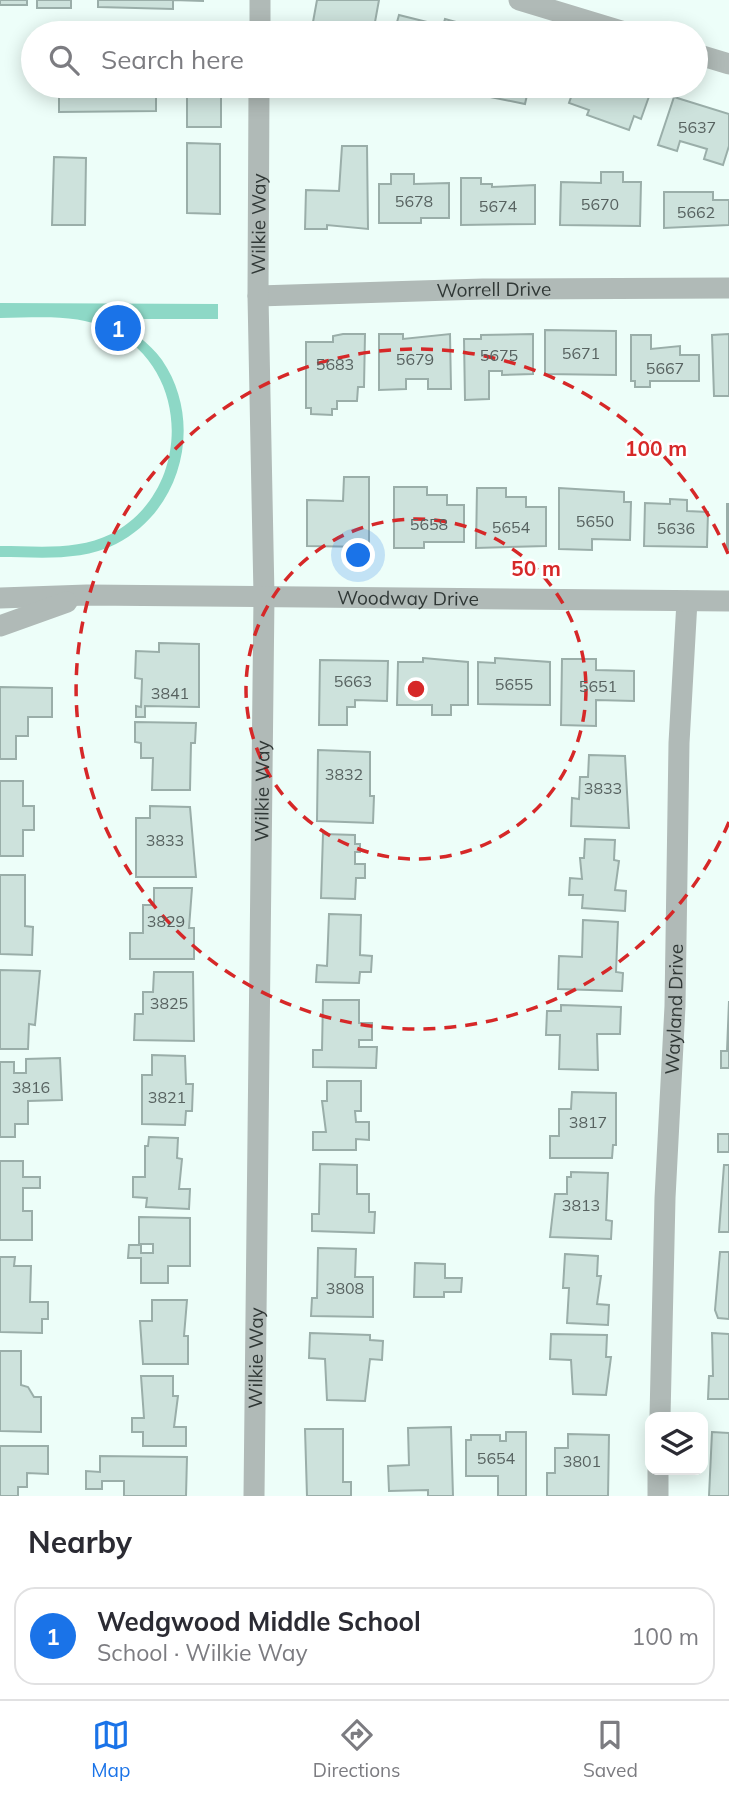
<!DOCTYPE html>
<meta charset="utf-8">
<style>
:root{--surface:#fff;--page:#f7f7f7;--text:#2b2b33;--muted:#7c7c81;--line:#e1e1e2;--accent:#1a73e8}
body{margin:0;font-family:Mulish,sans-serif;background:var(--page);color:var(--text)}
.controls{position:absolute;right:21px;bottom:21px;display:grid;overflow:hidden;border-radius:14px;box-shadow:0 4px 18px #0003}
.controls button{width:63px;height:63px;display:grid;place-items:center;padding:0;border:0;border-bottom:2px solid var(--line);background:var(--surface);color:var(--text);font:35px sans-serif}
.you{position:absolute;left:359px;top:556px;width:24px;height:24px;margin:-18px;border:5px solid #fff;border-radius:50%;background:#1a73e8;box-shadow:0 0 0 10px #1a73e833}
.badge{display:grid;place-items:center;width:46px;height:46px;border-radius:50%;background:var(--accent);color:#fff;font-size:23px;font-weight:700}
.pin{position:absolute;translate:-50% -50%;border:4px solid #fff;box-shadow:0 2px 7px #0006}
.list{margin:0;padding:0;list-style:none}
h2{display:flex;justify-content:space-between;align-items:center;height:91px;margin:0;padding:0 28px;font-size:30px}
h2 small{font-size:23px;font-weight:400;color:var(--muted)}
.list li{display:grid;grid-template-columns:46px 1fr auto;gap:21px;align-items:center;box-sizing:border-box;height:98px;margin:0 14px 14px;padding:0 14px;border:2px solid var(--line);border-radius:21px}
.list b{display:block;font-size:26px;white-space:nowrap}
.list p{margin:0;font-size:23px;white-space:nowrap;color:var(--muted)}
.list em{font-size:23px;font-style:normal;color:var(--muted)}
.icon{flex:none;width:38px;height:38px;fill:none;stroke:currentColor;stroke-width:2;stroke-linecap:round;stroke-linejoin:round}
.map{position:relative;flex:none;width:729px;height:1496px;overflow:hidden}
.search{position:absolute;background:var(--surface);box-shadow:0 4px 18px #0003;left:21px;right:21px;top:21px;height:77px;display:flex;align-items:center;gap:18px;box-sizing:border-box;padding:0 24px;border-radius:38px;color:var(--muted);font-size:26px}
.sheet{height:203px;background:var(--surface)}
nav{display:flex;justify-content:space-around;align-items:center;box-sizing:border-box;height:98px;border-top:2px solid var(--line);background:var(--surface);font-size:19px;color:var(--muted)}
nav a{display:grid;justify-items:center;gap:4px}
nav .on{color:var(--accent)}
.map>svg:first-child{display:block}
.green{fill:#8dd8c6}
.building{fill:#cde2dc;stroke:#9aaea9;stroke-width:2}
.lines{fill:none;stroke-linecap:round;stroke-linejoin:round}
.minor{stroke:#b0bab7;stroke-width:21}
.tertiary{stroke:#b0bab7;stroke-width:21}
.ring{fill:none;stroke:#d62828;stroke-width:3.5;stroke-dasharray:12 9}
.labels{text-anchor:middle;stroke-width:5;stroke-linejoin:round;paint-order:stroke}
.number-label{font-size:16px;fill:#576260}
.street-label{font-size:19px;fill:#303836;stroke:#fff}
.centre{fill:#d62828;stroke:#fff;stroke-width:3.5}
.ring-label{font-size:21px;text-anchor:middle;font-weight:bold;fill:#d62828;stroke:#fff;stroke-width:5;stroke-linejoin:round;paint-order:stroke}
</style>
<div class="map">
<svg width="729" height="1496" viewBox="0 0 729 1496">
<rect width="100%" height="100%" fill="#edfef9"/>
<path class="green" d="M0 303 218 304V319H114C131 331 149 342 162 360 204 421 183 510 116 544 80 562 39 557 0 557V546C37 546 77 551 111 534 191 493 193 370 111 330 77 313 37 318 0 318Z"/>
<g class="building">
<rect x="0" y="0" width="27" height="5"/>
<rect x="37" y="0" width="34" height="8"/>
<path d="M98 0H203V1L173 0V9L98 7Z"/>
<path d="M317 0H379L373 33H346L339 30 340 27 313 22Z"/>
<path d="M399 15 443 26 445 19 467 25 465 33H394Z"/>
<path d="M59 86H156V111L59 112Z"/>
<rect x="187" y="86" width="34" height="41"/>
<path d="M466 86H559L558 92 529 86 525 104 465 92Z"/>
<path d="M575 86H645L652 88 641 119 634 116 629 130 587 115 589 110 569 103Z"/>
<path d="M674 97 729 114V146L723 165 704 159 707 149 680 141 677 151 658 145Z"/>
<path d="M187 143 220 144V214L187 213Z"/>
<path d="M342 146H367L368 229 327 225V229H305L306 190 339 191Z"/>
<path d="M54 157 86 158 85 225H52Z"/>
<path d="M601 172H623V182H641L640 226 560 225 561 182 601 183Z"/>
<path d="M391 174H414V184L449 183V218H421V223H379V184H391Z"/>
<path d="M461 178H481V184H492V187L535 185V224L461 225Z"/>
<path d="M664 192H713V200H729V225L664 228Z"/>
<path d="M545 330 616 331V375L545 374Z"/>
<path d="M343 334H365L364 387H358L357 401H337V409H332V415L311 414V408H306V342H333V336Z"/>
<path d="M379 334H403V339L450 334 451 389H428V379H406V389L379 390Z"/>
<path d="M533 334V374L502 375V371H489V399L465 400 464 339H481V335Z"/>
<path d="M729 334V396H714L712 335Z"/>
<path d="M631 335H651V349L680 346V355H699V381H650V387H635V381H631Z"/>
<path d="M344 477H369V547L307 546V500L343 501Z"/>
<path d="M394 487H427V495H447V505H464V542H424V548H394Z"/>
<path d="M477 488H506V497H526V507H546V546L476 548Z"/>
<path d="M559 488 624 492V502H631L630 540 592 539V550L559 549Z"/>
<path d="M670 499 687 500V511L708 512 707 547 644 546 645 503 670 504Z"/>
<rect x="727" y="504" width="2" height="45"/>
<path d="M159 643 199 644V707L145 706V717H136V706L141 707 142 679 135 678 136 651 159 652Z"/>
<path d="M423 658 468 662V705H451V715H432V705H397L398 662H423Z"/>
<path d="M495 658 550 662V705L478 704V662L495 663Z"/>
<path d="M562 659H596V670L634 671V701L596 700V726L561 725Z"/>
<path d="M320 660 388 661 387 701 355 700V707H347V725H319Z"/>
<path d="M0 687 52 688V717H28V736H16V759H0Z"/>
<path d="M135 722 196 723 195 743H191L190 790H152L153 758H141V743L135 742Z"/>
<path d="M318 750 370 752V796H374L373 823 317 821Z"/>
<path d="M589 755 625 756 629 828 571 826 572 798 579 799 580 777H588Z"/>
<path d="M0 781H23V806H34V830H23V856H0Z"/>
<path d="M150 806 190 807 196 877H136V818H150Z"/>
<path d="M323 834 355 835V844H360V852H355V864H365V878H356L355 899 321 898Z"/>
<path d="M585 839 615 840 614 860 619 861 615 890 626 891 625 911 582 908 583 895H569L570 878 582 879 580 858H584Z"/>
<path d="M0 875H25V926L33 927 32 955 0 954Z"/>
<path d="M154 888H192L189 928H194V959H130V933H143V905H154Z"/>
<path d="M329 914 361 915 360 955 372 956 371 972H360L359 983 316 982 317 965 327 966Z"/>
<path d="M583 920 618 922 616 972 623 973 622 991 558 989 559 956 582 957Z"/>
<path d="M0 970 40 971 35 1025 29 1024 28 1049H0Z"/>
<path d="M154 972H193L194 1041 134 1040 135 1014H143V992H153Z"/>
<path d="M323 1000H359V1023H372V1040H359V1047H377L376 1068 313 1067V1050H322Z"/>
<path d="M729 1001V1068H721V1051H727Z"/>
<path d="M561 1005 621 1007 620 1034H597L598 1070 559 1069 560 1035H546L547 1011H561Z"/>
<path d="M152 1055 185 1056 186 1084H193L192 1111H186L185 1125 142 1124V1075H152Z"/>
<path d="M60 1058 62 1100 28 1101V1124H15V1137H0V1062H14V1073H26V1059Z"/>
<path d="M327 1081H361V1111H355L356 1122H369V1140L356 1139V1150H313V1132H326L322 1101H327Z"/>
<path d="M572 1092 616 1093V1145H613L612 1158H550V1136H559V1109H571Z"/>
<rect x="718" y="1134" width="11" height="18"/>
<path d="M149 1137 178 1138 177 1158 182 1159 179 1189H190L189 1209 146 1207 147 1198 133 1197V1177H145V1146H148Z"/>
<path d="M0 1161H23V1177H40V1188H23V1211H32V1240H0Z"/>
<path d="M320 1164 357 1165V1194H369V1212H375L374 1233 312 1231V1214H319Z"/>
<path d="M724 1165H729V1232H719Z"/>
<path d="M571 1172 608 1173 606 1220 612 1221 611 1239 550 1237 555 1194H567V1177H571Z"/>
<path d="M139 1217 190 1218V1266H168V1283H141V1258H128L129 1245H141V1253H153V1244H139Z"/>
<path d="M318 1248 356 1249 355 1277H373V1317L311 1316 312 1298H317Z"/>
<path d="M720 1252H729V1319L718 1318 715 1310Z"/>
<path d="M565 1254 598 1256 597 1276H601L597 1304 609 1305 608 1325 567 1323 569 1288H563Z"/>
<path d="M0 1257H15L14 1266H31L30 1302H48V1319H42V1333L0 1332Z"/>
<path d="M415 1263 445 1264V1278H462L461 1292H444V1297H414Z"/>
<path d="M152 1300H187L184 1336H188V1364H143L140 1321H152Z"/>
<path d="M310 1333 370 1335V1340L383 1341 382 1360 370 1359 365 1401 327 1400 325 1359 309 1358Z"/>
<path d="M712 1333 729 1334V1399H708L709 1376H713Z"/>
<path d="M551 1334 607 1335 606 1357H611L606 1395 573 1394 571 1360 550 1359Z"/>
<path d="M0 1351H21V1385L28 1387 34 1397H41V1432L0 1431Z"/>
<path d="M141 1376H173V1396H178L174 1427H186V1446H143V1432H132V1418H144Z"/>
<path d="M451 1427 453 1496H428V1490L389 1491 388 1466 409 1465 408 1428Z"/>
<path d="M305 1429H343V1482H351V1496H307Z"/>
<path d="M506 1432H526V1496H498V1476H466V1440H471V1435H500V1441H506Z"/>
<path d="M712 1432 729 1433V1496H709Z"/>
<path d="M568 1434 609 1435 608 1496H547V1473H555V1448H568Z"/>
<path d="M0 1446H48V1474L27 1473V1487H18V1496H0Z"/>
<path d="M100 1456 187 1457 186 1496H124V1481H102V1489H86V1471L100 1472Z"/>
</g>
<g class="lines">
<g class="minor">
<path d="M519 0 628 33"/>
<path d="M260 33V0"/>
<path d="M696 54 729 64"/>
<path id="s1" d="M258 296 483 289 729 288"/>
<path id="s2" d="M660 1417 665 1198 675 1006 679 743 687 601"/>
<path id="s3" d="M254 1496 264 596 258 296 259 86"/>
<path d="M658 1496V1470"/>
</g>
<g class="tertiary">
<path id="s4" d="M0 598 87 595 729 601"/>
<path d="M0 626 67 602"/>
</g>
</g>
<g class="ring">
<circle cx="416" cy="689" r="170"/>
<path d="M729 822A340 340 0 1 1 729 556"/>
</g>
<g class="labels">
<g class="number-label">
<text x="697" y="133">5637</text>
<text x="414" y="207">5678</text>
<text x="600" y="210">5670</text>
<text x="498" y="212">5674</text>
<text x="696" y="218">5662</text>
<text x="581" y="359">5671</text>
<text x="499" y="361">5675</text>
<text x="415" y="365">5679</text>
<text x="335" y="370">5683</text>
<text x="665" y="374">5667</text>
<text x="595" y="527">5650</text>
<text x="429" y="530">5658</text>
<text x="511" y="533">5654</text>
<text x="676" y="534">5636</text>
<text x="353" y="687">5663</text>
<text x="514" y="690">5655</text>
<text x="598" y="692">5651</text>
<text x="170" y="699">3841</text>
<text x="344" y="780">3832</text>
<text x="603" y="794">3833</text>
<text x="165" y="846">3833</text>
<text x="166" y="927">3829</text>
<text x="169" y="1009">3825</text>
<text x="31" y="1093">3816</text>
<text x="167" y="1103">3821</text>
<text x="588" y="1128">3817</text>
<text x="581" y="1211">3813</text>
<text x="345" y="1294">3808</text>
<text x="496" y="1464">5654</text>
<text x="582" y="1467">3801</text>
</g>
<g class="street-label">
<text dy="7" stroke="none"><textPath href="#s3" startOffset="1272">Wilkie Way</textPath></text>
<text dy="7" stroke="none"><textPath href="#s1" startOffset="236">Worrell Drive</textPath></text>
<text dy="7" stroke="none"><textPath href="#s4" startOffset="408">Woodway Drive</textPath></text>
<text dy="7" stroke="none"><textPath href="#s3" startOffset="705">Wilkie Way</textPath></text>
<text dy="7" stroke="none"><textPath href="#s2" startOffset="408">Wayland Drive</textPath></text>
<text dy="7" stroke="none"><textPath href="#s3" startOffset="138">Wilkie Way</textPath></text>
</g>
</g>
<circle cx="416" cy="689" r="10" class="centre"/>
<g class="ring-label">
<text x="656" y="456">100 m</text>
<text x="536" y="576">50 m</text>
</g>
</svg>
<div class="controls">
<button><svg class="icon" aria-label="layers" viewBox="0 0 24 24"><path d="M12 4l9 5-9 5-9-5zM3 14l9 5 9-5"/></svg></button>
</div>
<div class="you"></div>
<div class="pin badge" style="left:118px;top:328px">1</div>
<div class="search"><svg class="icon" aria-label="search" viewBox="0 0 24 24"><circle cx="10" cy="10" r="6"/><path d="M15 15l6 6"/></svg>Search here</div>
</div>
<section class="sheet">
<h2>Nearby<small></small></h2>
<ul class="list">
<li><span class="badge">1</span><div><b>Wedgwood Middle School</b><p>School · Wilkie Way</p></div><em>100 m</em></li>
</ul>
</section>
<nav>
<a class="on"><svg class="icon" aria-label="map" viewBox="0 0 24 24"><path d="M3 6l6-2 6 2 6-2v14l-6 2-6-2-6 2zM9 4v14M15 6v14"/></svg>Map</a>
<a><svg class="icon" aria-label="directions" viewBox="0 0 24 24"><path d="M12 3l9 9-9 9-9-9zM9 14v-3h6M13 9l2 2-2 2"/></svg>Directions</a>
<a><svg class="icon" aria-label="saved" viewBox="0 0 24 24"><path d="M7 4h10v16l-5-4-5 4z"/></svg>Saved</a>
</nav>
